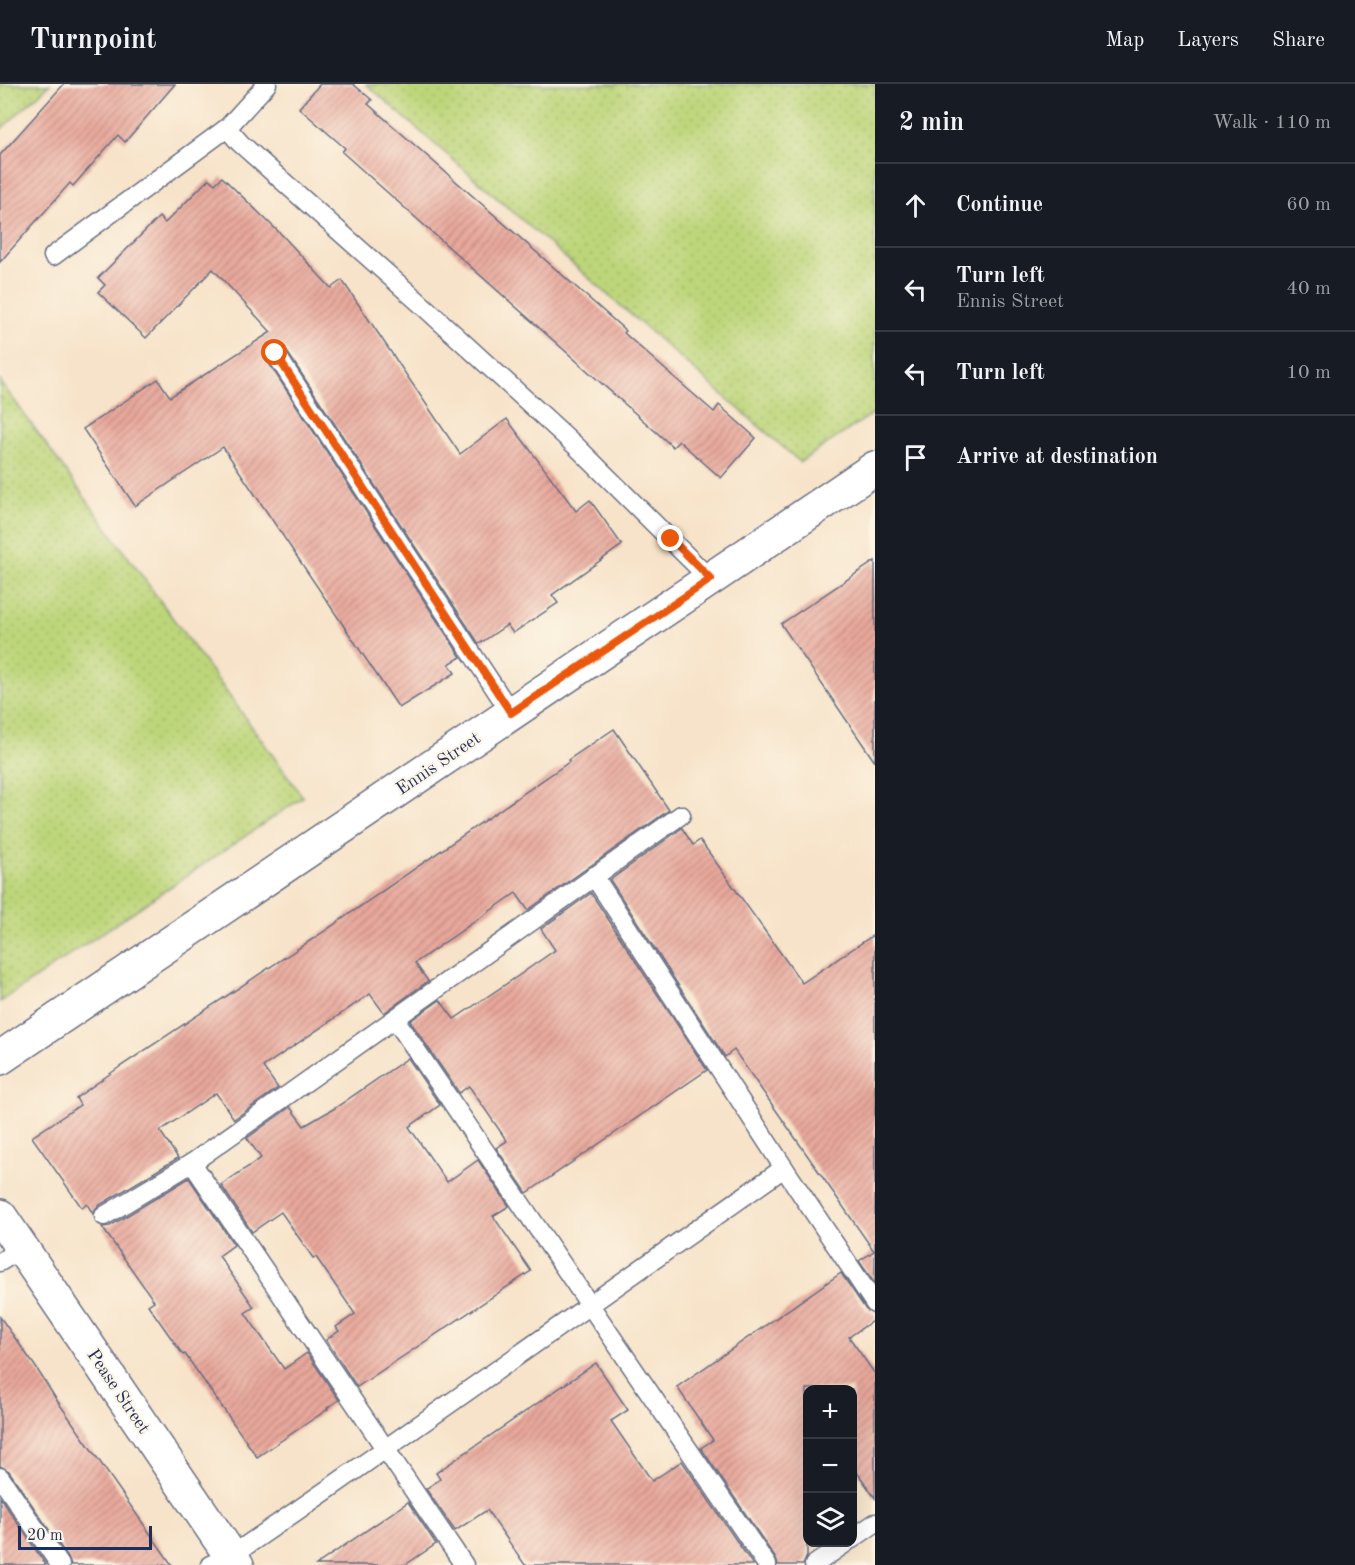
<!DOCTYPE html>
<meta charset="utf-8">
<style>
:root{--surface:#171b24;--page:#242831;--text:#f1f3f6;--muted:#9ea1a6;--line:#363941}
body{margin:0;font-family:"Old Standard TT",serif;background:var(--page);color:var(--text)}
.controls{position:absolute;right:18px;bottom:18px;display:grid;overflow:hidden;border-radius:12px;box-shadow:0 6px 24px #0002}
.controls button{width:54px;height:54px;display:grid;place-items:center;padding:0;border:0;border-bottom:2px solid var(--line);background:var(--surface);color:var(--text);font:30px sans-serif}
.scale{position:absolute;left:18px;bottom:15px;width:134px;box-sizing:border-box;padding-left:6px;border:3px solid #1b2f5e;border-top:0;font-size:16px;line-height:21px;white-space:nowrap;color:#1b2f5e;-webkit-text-stroke:4px #fcf5e5;paint-order:stroke}
.stop{position:absolute;width:18px;height:18px;margin:-14px;border:4px solid #ea580c;border-radius:50%;background:#fff}
.stop.end{background:#ea580c;border-color:#fff;box-shadow:0 2px 6px #0008}
.list{margin:0;padding:0;list-style:none}
h2{display:flex;justify-content:space-between;align-items:center;height:78px;margin:0;padding:0 24px;font-size:26px}
h2 small{font-size:20px;font-weight:400;color:var(--muted)}
.list li{display:grid;grid-template-columns:39px 1fr auto;gap:18px;align-items:center;box-sizing:border-box;height:84px;padding:0 24px;border-top:2px solid var(--line)}
.list b{display:block;font-size:22px;white-space:nowrap}
.list p{margin:0;font-size:20px;white-space:nowrap;color:var(--muted)}
.list em{font-size:20px;font-style:normal;color:var(--muted)}
.icon{flex:none;width:33px;height:33px;fill:none;stroke:currentColor;stroke-width:2;stroke-linecap:round;stroke-linejoin:round}
.map{position:relative;flex:none;width:875px;height:1481px;overflow:hidden}
header{display:flex;align-items:center;gap:36px;box-sizing:border-box;height:84px;padding:0 30px;background:var(--surface);border-bottom:2px solid var(--line)}
header strong{font-size:28px}
nav{display:flex;gap:33px;margin-inline-start:auto;font-size:21px}
main{display:flex}
aside{flex:1;background:var(--surface)}
.map>svg:first-child{display:block}
.grass{fill:url(#grass-dots);stroke:#6c826c;stroke-width:1.5}
.building{fill:url(#building-hatch)}
.lines{fill:none;stroke-linecap:round;stroke-linejoin:round}
.service-casing{stroke:#686e83;stroke-width:21}
.minor-casing{stroke:#686e83;stroke-width:36}
.service{stroke:#fff;stroke-width:18}
.minor{stroke:#fff;stroke-width:33}
.route{stroke:#ea580c;stroke-width:8}
.labels{text-anchor:middle;stroke-width:4.5;stroke-linejoin:round;paint-order:stroke}
.street-label{font-size:18px;fill:#1b2f5e;stroke:#fcf5e5}
</style>
<header>
<strong>Turnpoint</strong>
<nav><a>Map</a><a>Layers</a><a>Share</a></nav>
</header>
<main>
<div class="map">
<svg width="875" height="1481" viewBox="0 0 875 1481">
<defs>
<pattern id="grass-dots" width="8" height="8" patternUnits="userSpaceOnUse" patternTransform="scale(1.5)"><rect width="8" height="8" fill="#bdd67a"/><path d="M2 2h.1M6 6h.1" fill="none" stroke="#a2b86c" stroke-width="1.8" stroke-linecap="round"/></pattern>
<pattern id="building-hatch" width="6" height="6" patternUnits="userSpaceOnUse" patternTransform="scale(1.5)"><rect width="6" height="6" fill="#e9a89b"/><path d="M-1 1l2-2M0 6l6-6M5 7l2-2" fill="none" stroke="#bc8982"/></pattern>
</defs>
<rect width="100%" height="100%" fill="#fcf5e5"/>
<filter id="ink" filterUnits="userSpaceOnUse"><feTurbulence type="fractalNoise" baseFrequency=".0167" numOctaves="2"/><feDisplacementMap in="SourceGraphic" scale="12" xChannelSelector="R" yChannelSelector="G"/><feConvolveMatrix kernelMatrix="1 2 1 2 8 2 1 2 1" color-interpolation-filters="sRGB"/></filter>
<filter id="wash" filterUnits="userSpaceOnUse"><feTurbulence type="fractalNoise" baseFrequency=".008" numOctaves="4" result="noise"/><feDisplacementMap in="SourceGraphic" scale="24" xChannelSelector="R" yChannelSelector="G"/><feGaussianBlur stdDeviation="1.35" result="paint"/><feColorMatrix in="noise" values="0 0 0 0 0 0 0 0 0 0 0 0 0 0 0 0 0 1.4 0 .05"/><feComposite in="paint" operator="in"/></filter>
<g filter="url(#wash)">
<rect width="100%" height="100%" fill="#f7e3c9"/>
<g class="grass">
<path d="M0 0H50L0 46Z"/>
<path d="M366 0H875V328L800 378Z"/>
<path d="M0 297 303 713 0 918Z"/>
</g>
<g id="blocks">
<g class="building">
<path d="M64 0H175L125 58 118 51 73 102 70 99 0 178V71Z"/>
<path d="M320 0H353L372 16 368 20 626 247 624 249 660 281 714 328 719 321 756 354 721 394 679 357 673 363 342 68 345 64 299 24Z"/>
<path d="M222 93 283 152 331 204 342 196 460 370 507 335 576 427 590 416 622 461 552 511 558 519 513 549 507 541 479 560 284 263 275 258 268 260 264 269 266 275 461 573 449 580 455 589 399 624 223 363 135 422 83 345 158 295 170 313 271 248 213 185 146 254 98 208 105 201 98 194 159 133 165 139 209 95 215 100Z"/>
<path d="M875 477V678L781 540Z"/>
<path d="M614 645 669 726 528 826 516 809 415 879 428 897 384 929 370 910 263 983 278 1004 234 1035 216 1009 160 1047 178 1074 98 1122 93 1130 87 1120 82 1124 32 1053 80 1021 76 1014 121 982 326 846 569 678 568 676Z"/>
<path d="M682 744 693 761 700 756 802 899 875 850V1200L859 1177 874 1167 734 966 725 973 610 796Z"/>
<path d="M591 809 707 986 527 1109 496 1064 507 1057 469 1002 459 1009 410 937 440 916 454 935 518 892 555 866 541 845Z"/>
<path d="M408 974 440 1021 409 1043 447 1098 478 1076 509 1122 493 1132 531 1187 357 1303 326 1256 339 1247 336 1243 355 1230 316 1173 313 1174 281 1128 252 1148 221 1101 261 1074 247 1054 290 1023 304 1042 335 1024Z"/>
<path d="M189 1094 234 1161 219 1172 254 1223 245 1229 284 1285 307 1269 339 1316 327 1324 328 1325 257 1373 185 1270 183 1271 148 1221 154 1217 102 1143 110 1142Z"/>
<path d="M841 1189 866 1226 875 1231V1235L849 1253 875 1290V1414L852 1381V1305H807V1472L803 1481H778L776 1475 701 1364 713 1356 677 1303Z"/>
<path d="M0 1233 35 1282 56 1315 172 1481H71L69 1475 9 1387 0 1382Z"/>
<path d="M596 1279 628 1326 611 1337 652 1397 682 1377 753 1481H525L487 1426 455 1447 426 1405 440 1395 436 1389Z"/>
<path d="M0 1413 46 1481H0Z"/>
<path d="M408 1418 436 1460 405 1481H316Z"/>
</g>
</g>
</g>
<g filter="url(#ink)">
<use href="#blocks" fill-opacity="0" stroke="#686e83" stroke-width="1.5"/>
<g class="lines">
<g class="service-casing">
<g id="service">
<path d="M227 44 267 0"/>
<path d="M53 172 227 44 240 59 421 220 577 363 710 495"/>
<path d="M275 269 511 629"/>
<path d="M594 792 784 1084 875 1220"/>
<path d="M395 935 767 1481"/>
<path d="M192 1079 464 1481"/>
<path d="M104 1132 192 1079 681 731"/>
<path d="M0 1178 22 1164"/>
<path d="M0 1393 60 1481"/>
<path d="M852 1455 875 1439"/>
<path d="M210 1481 231 1472 327 1406 784 1084"/>
<path d="M814 1481 847 1458"/>
</g>
</g>
<g class="minor-casing">
<g id="minor">
<path d="M0 974 875 384"/>
<path d="M0 1132 237 1481"/>
</g>
</g>
<use href="#service" class="service"/>
<use href="#minor" class="minor"/>
</g>
</g>
<g class="lines" filter="url(#ink)">
<path class="route" d="M275 269 511 629 711 495 671 455"/>
</g>
<g class="labels">
<g class="street-label">
<text transform="translate(438 679) rotate(-34)" y="6">Ennis Street</text>
<text transform="translate(119 1307) rotate(56)" y="6">Pease Street</text>
</g>
</g>
</svg>
<div class="controls">
<button>+</button>
<button>−</button>
<button><svg class="icon" aria-label="layers" viewBox="0 0 24 24"><path d="M12 4l9 5-9 5-9-5zM3 14l9 5 9-5"/></svg></button>
</div>
<div class="scale">20 m</div>
<div class="stop" style="left:275px;top:269px"></div>
<div class="stop end" style="left:671px;top:455px"></div>
</div>
<aside>
<h2>2 min<small>Walk · 110 m</small></h2>
<ul class="list">
<li><svg class="icon" aria-label="ahead" viewBox="0 0 24 24"><path d="M12 20V5M6 11l6-6 6 6"/></svg><div><b>Continue</b></div><em>60 m</em></li>
<li><svg class="icon" aria-label="left" viewBox="0 0 24 24"><path d="M17 20v-9H6M10 6l-5 5 5 5"/></svg><div><b>Turn left</b><p>Ennis Street</p></div><em>40 m</em></li>
<li><svg class="icon" aria-label="left" viewBox="0 0 24 24"><path d="M17 20v-9H6M10 6l-5 5 5 5"/></svg><div><b>Turn left</b></div><em>10 m</em></li>
<li><svg class="icon" aria-label="arrive" viewBox="0 0 24 24"><path d="M6 21V4h12l-3 4 3 4H6"/></svg><div><b>Arrive at destination</b></div></li>
</ul>
</aside>
</main>
